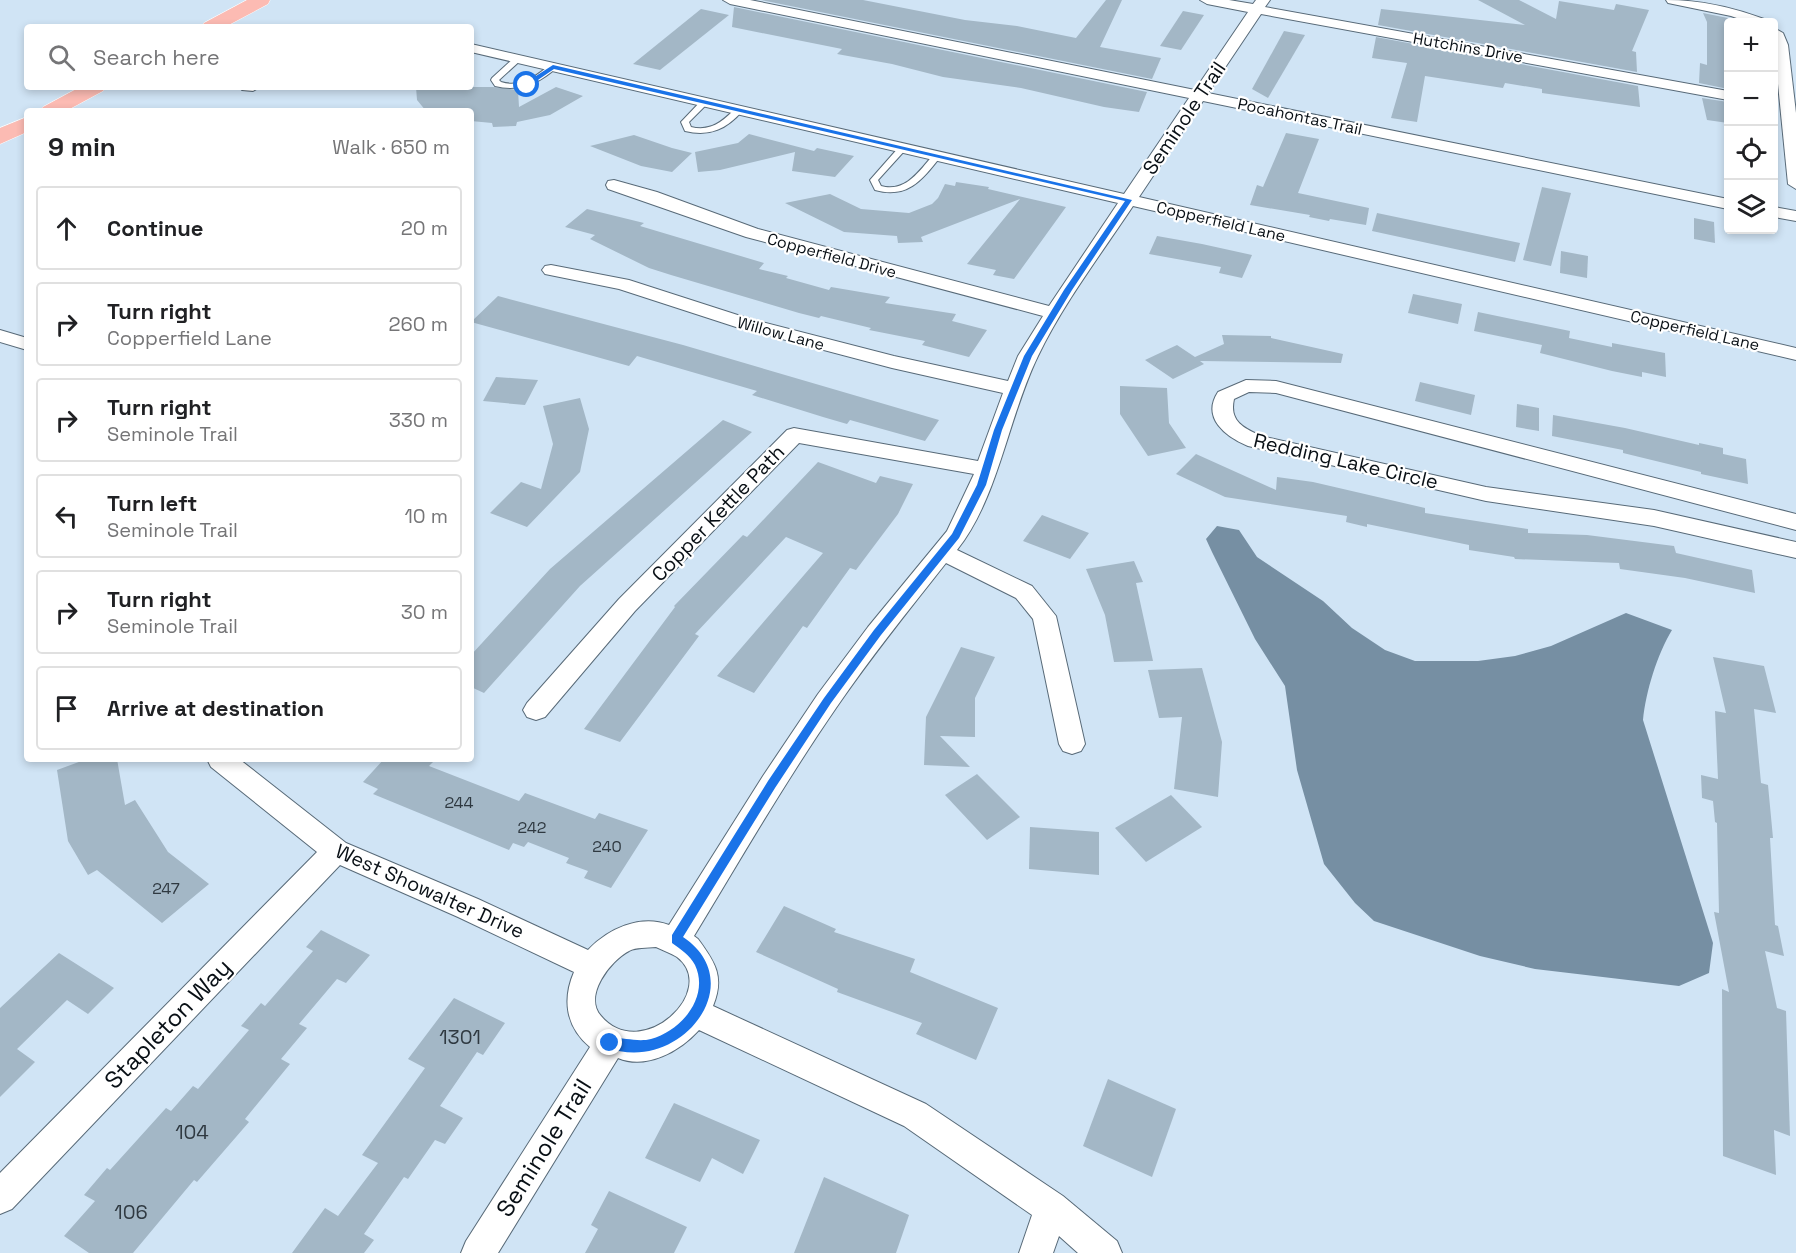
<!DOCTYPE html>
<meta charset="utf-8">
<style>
:root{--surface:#fff;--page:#f2f2f2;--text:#202124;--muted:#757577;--line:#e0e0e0}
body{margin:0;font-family:"Space Grotesk",sans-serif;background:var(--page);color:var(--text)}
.controls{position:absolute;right:18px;top:18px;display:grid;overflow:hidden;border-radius:6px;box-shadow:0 3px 9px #0003}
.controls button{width:54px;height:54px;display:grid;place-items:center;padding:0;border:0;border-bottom:2px solid var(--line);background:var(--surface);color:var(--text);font:30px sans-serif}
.stop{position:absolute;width:18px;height:18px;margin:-14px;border:4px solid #1a73e8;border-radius:50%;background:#fff}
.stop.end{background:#1a73e8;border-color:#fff;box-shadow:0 2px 6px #0008}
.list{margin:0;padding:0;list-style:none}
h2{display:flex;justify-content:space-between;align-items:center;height:78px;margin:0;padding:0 24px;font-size:26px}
h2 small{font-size:20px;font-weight:400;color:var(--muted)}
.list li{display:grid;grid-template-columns:39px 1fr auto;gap:18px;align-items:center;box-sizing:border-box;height:84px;margin:0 12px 12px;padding:0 12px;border:2px solid var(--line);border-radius:6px}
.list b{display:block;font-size:22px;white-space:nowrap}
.list p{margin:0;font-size:20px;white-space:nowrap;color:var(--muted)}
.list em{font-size:20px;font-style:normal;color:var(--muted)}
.icon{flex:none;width:33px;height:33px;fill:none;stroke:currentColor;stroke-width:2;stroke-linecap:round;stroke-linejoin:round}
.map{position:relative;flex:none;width:1796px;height:1253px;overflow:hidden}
.search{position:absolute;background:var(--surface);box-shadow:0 3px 9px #0003;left:24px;top:24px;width:450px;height:66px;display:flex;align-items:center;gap:15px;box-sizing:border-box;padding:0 21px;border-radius:6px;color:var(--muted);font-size:22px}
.panel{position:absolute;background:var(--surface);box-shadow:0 3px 9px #0003;left:24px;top:108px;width:450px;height:654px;border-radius:6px}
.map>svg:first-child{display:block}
.water{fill:#768fa3}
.building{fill:#a3b7c6}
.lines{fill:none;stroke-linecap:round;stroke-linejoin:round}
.service-casing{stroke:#586a78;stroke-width:2}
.minor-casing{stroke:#586a78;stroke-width:2}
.primary-casing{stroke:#fff;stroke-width:1}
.service{fill:#fff;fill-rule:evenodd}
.minor{fill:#fff;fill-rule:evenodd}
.primary{fill:#fcbbb3;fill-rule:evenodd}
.route{fill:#1a73e8}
.labels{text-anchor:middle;stroke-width:4.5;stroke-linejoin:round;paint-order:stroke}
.far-street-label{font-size:16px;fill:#080f15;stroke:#fff}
.number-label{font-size:16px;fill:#2f3941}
.street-label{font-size:20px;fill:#080f15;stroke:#fff}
.near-number-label{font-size:20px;fill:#2f3941}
.near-street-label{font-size:24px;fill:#080f15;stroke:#fff}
</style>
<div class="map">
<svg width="1796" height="1253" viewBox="0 0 1796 1253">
<rect width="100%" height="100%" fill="#d0e4f5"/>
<path class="water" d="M1217 526 1239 530 1257 557 1323 601 1352 628 1385 650 1415 661H1478L1515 656 1551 646 1626 613 1672 630C1657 655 1646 691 1643 720L1713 943 1709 973 1679 986 1535 969 1480 956 1374 921 1355 903 1324 864 1297 770 1285 686 1255 639 1212 552 1206 539Z"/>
<g class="building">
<path d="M761 0H863L965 20 1017 26 1076 38 1106 0H1122L1100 47 1161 58 1152 79Z"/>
<path d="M1478 0H1519L1556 19 1559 1 1614 10 1616 4 1649 10 1632 51 1636 52 1637 72 1378 25 1381 9 1525 25Z"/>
<path d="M734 7 1147 92 1139 112 1104 107 1021 88 943 77 892 64 837 54 842 49 732 27Z"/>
<path d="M701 9 729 15 660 70 633 64Z"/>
<path d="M1183 11 1204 15 1181 50 1160 46Z"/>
<path d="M1703 13 1728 18V89L1699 83 1700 63 1707 65V22Z"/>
<path d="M1284 31 1305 35 1268 98 1252 89Z"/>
<path d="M1376 37 1638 86 1640 107 1542 93V89L1505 83 1503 88 1425 76 1417 122 1391 118 1407 63 1372 58Z"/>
<path d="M416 87H493L518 90 519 107 556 87 583 96 550 115 517 122 516 126 493 127 492 123 471 121V111H426L417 100Z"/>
<path d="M1702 98 1728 102V123L1707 120Z"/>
<path d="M1286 133 1319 139 1298 193 1369 208 1366 225 1330 219 1329 221 1309 217 1310 215 1250 205 1257 185 1263 187Z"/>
<path d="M749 134 814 151 817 148 854 156 835 177 792 171 795 152 720 170 698 172 695 152 738 143Z"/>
<path d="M634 135 672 148 692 153 672 172 641 166 590 146Z"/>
<path d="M956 182 989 187 988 189 1066 207 1014 279 993 275 996 270 967 264 1020 199 921 237 923 242 898 243 897 236 844 232 785 203 830 194 861 209 909 213 932 204 938 198 945 184 955 186Z"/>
<path d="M1542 187 1571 193 1551 266 1523 260Z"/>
<path d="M587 209 644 223 640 226 764 263 759 269 788 276 786 278 829 290 831 287 890 297 885 303 956 314 952 321 987 330 969 357 922 345 925 341 869 330 871 328 821 316 819 318 799 313 671 275 649 268 590 239 595 235 565 227Z"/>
<path d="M1377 213 1520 243 1515 262 1372 231Z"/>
<path d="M1694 218 1714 222 1715 243 1694 239Z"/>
<path d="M1157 236 1202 244 1252 255 1242 278 1219 273 1221 267 1149 254Z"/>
<path d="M1561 251 1588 256 1587 278 1560 273Z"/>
<path d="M1413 294 1462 304 1458 324 1408 313Z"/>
<path d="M498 296 683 345 939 420 925 441 850 420 847 424 823 417 752 395 757 391 637 356 629 366 471 322Z"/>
<path d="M1478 312 1570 331 1569 338 1612 347V343L1665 353 1666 377 1642 372V377L1612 371 1540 353 1542 345 1474 331Z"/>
<path d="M1222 335 1271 336V338L1343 354 1341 363 1200 361 1204 364 1173 379 1145 360 1177 345 1195 357 1224 344Z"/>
<path d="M496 377 538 380 525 405 483 401Z"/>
<path d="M1420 382 1475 395 1471 415 1415 401Z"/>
<path d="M1120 386 1167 388 1169 423 1186 448 1148 456 1120 414Z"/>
<path d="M580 398 589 429 580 472 527 527 490 513 521 482 541 489 553 444 543 406Z"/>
<path d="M1517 404 1539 408V431L1516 427Z"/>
<path d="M1553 415 1625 428 1699 445V443L1723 448V454L1746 459 1748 484 1701 474V472L1623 453V450L1552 436Z"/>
<path d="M723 420 752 432 580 586 484 693 471 687V655L550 569Z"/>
<path d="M1196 454 1276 490 1277 477 1313 482 1425 508V513L1528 529V533L1587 535 1674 546 1676 553 1752 570 1755 593 1685 578 1620 569 1619 563 1515 559 1514 557 1469 550V545L1367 524V527L1346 522 1347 516 1225 497 1176 474Z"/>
<path d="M818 462 876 483 880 476 913 484 898 514 856 570 850 568 807 628 803 626 754 693 717 676 823 553 786 537 695 634 699 636 620 742 584 729 675 607 674 606 743 535 747 537Z"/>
<path d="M1042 515 1089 533 1070 559 1023 541Z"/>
<path d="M1134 561 1143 582 1136 583 1153 661 1114 662 1105 615 1086 569Z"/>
<path d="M961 647 995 657 975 698V737L940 736 970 767 924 765 926 717Z"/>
<path d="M1713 657 1764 666 1776 713 1754 709 1761 783 1768 785 1773 838H1770L1775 925 1778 926 1784 956 1765 951 1777 1008 1786 1011 1790 1136 1774 1130 1776 1175 1723 1156 1722 989 1729 992 1714 912 1719 913 1717 823 1715 822 1713 801 1702 798 1701 775 1718 779 1715 711 1726 713Z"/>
<path d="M1202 668 1222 742 1218 797 1174 789 1182 717 1159 718 1148 670Z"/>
<path d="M87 759H117L125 805 135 800 168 852 209 884 162 923 97 870 88 875 68 841 57 770Z"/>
<path d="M384 759H436L429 766 519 801 525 793 595 819 599 813 648 830 611 888 584 878 588 871 566 863 569 858 528 842 524 847 513 843 509 850 373 794 378 789 363 782Z"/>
<path d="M977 774 1020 817 987 840 945 795Z"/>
<path d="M1171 795 1202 827 1146 862 1115 828Z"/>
<path d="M1030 827 1099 832V875L1029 869Z"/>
<path d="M784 906 836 929 834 932 915 959 910 972 998 1008 976 1060 916 1034 922 1023 837 992 838 989 756 952Z"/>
<path d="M321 930 370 955 346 983 337 979 299 1024 307 1028 281 1059 290 1064 245 1119 249 1122 197 1182 194 1180 133 1253H89L64 1236 95 1201 84 1195 107 1168 110 1170 166 1108 171 1111 193 1086 198 1089 249 1030 241 1026 261 1003 265 1006 313 951 306 947Z"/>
<path d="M59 953 114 988 88 1014 67 1000 17 1049 35 1062 0 1097V1008Z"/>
<path d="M454 998 505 1023 483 1055 477 1052 440 1106 463 1118 445 1144 435 1140 408 1179 404 1177 364 1234 374 1240 364 1253H292L325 1208 338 1216 378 1163 362 1155 425 1068 408 1059Z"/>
<path d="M1108 1079 1176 1109 1152 1177 1083 1146Z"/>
<path d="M674 1103 760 1140 743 1174 712 1158 700 1182 645 1158Z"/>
<path d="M824 1177 909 1215 896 1253H794Z"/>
<path d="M609 1191 687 1227 674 1253H585L598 1229 591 1225Z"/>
</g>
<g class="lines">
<g class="service-casing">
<g id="service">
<path d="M515 57 522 59 499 80 501 82C520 88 535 77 550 65L557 67C539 84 519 92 495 86L491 80 492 78Z"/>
<path d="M702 100 709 102 689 122 691 127C711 132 723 121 736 108L743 110C727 129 710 137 685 131L681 122Z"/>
<path d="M900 146 907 148 878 180 881 186C906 193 920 170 934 154L941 156C922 180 908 199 875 190L870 180Z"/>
</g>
</g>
<g class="minor-casing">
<g id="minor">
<path d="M723 0H750L1195 90 1248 12 1207 4 1200 0H1229L1253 4 1256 0H1270L1265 7 1728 91V100L1261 14 1208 93 1728 199V209L1203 101 1139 197 1796 348V360L1133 206C1101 254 1063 304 1038 356 1008 417 999 497 957 550L1032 586 1056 616 1085 744 1081 751 1072 754 1063 751 1059 744 1033 619 1016 598 946 563C908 611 870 658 836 708 785 782 740 860 694 936L698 939C715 962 725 977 713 1006L926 1104 1063 1196 1117 1241 1122 1253H1078L1059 1236 1053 1253H1019L1032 1215 904 1126 699 1030C680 1051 647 1070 618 1058L498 1253H461L466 1241 590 1047C566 1027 562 1000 574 972L458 917 340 865 12 1209 0 1214V1173L317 852 211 767 207 759H239L346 843 478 899 588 950C608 929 640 914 669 925L763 776 818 694 868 627 947 531 974 474 799 443 635 611 545 717 536 720 527 717 523 710 527 703 619 599 787 430 794 428 978 461 1003 393 892 368 736 327 619 289 545 274 542 270 545 266 551 265 629 280 750 319 894 356 1008 381 1018 356 1043 316 746 237 608 189 606 185 608 181 614 180 657 192 758 229 1049 306 1118 203 471 52V44L1124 194 1189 98 730 4ZM656 947C662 950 671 953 677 957 720 990 642 1064 601 1016 583 996 610 961 629 951 636 947 647 948 656 947Z"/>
<path d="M1666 0C1700 0 1732 7 1764 19L1766 22H1748L1731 16 1668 3Z"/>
<path d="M1774 28 1783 33 1788 45 1796 113V189L1788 184 1774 44Z"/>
<path d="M240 87H260L253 91 242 90Z"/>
<path d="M1774 207 1796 211V221L1774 217Z"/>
<path d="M0 330 27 338V350L0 342Z"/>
<path d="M1246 380 1276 381 1796 514V530L1276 393 1249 392 1234 399C1229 421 1243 428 1261 436L1486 487 1654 510 1796 542V558L1654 526 1486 501 1248 446C1226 437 1201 418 1218 392Z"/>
</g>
</g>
<g class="primary-casing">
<g id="primary">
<path d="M247 0H270L268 4 225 27H201L204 23Z"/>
<path d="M80 87H106L103 91 66 111H39L43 107Z"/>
<path d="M27 117V132L0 144V128Z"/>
</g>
</g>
<use href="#service" class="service"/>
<use href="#minor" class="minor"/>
<use href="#primary" class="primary"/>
</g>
<path class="route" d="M553 65 1132 200 1072 290 1032 356 1002 430 986 485 959 538 881 635 831 703 775 788 683 937C753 984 677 1076 606 1047L604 1043 606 1039C615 1035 636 1043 651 1039 681 1031 710 997 695 965 690 955 680 949 672 943V935L768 781 824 698 874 630 952 534 977 485 994 430 1024 356 1064 290 1125 201 554 69 529 86H525V83Z"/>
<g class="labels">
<g class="far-street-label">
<text transform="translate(1468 47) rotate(10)" y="6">Hutchins Drive</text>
<text transform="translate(1300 116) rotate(12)" y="6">Pocahontas Trail</text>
<text transform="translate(1221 221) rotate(13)" y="6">Copperfield Lane</text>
<text transform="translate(832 255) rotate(15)" y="6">Copperfield Drive</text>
<text transform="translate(1695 330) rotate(13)" y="6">Copperfield Lane</text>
<text transform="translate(781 333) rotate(15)" y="6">Willow Lane</text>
</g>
<g class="number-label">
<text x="459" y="808">244</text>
<text x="532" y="833">242</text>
<text x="607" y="852">240</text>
<text x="166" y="894">247</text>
</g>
<g class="street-label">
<text transform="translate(1184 118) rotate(-56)" y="7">Seminole Trail</text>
<text transform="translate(1346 461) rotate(13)" y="7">Redding Lake Circle</text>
<text transform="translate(718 513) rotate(-46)" y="7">Copper Kettle Path</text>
<text transform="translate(430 891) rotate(24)" y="7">West Showalter Drive</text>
</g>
<g class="near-number-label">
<text x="460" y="1044">1301</text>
<text x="192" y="1139">104</text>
<text x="131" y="1219">106</text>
</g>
<g class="near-street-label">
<text transform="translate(168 1024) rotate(-46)" y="8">Stapleton Way</text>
<text transform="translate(544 1148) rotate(-58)" y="8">Seminole Trail</text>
</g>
</g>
</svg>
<div class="controls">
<button>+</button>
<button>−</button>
<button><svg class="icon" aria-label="locate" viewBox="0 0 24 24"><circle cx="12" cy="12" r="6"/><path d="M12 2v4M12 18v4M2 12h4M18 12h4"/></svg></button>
<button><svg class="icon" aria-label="layers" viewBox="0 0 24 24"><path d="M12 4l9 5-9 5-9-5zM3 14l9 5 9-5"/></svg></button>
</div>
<div class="stop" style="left:527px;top:85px"></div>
<div class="stop end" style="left:610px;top:1043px"></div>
<div class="search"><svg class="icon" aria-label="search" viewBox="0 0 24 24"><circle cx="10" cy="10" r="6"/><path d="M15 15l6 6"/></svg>Search here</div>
<section class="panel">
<h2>9 min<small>Walk · 650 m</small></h2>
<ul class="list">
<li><svg class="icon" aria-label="ahead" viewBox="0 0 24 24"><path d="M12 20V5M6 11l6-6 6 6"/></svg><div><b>Continue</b></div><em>20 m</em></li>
<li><svg class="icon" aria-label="right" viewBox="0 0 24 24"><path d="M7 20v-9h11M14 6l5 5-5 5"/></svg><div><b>Turn right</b><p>Copperfield Lane</p></div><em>260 m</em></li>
<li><svg class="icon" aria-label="right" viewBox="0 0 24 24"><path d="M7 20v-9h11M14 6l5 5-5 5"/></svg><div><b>Turn right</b><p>Seminole Trail</p></div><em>330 m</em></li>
<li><svg class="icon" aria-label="left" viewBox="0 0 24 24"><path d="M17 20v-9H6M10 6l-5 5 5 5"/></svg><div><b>Turn left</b><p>Seminole Trail</p></div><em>10 m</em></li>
<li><svg class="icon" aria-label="right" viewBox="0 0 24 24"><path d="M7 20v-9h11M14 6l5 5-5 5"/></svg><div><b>Turn right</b><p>Seminole Trail</p></div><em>30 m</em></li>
<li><svg class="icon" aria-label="arrive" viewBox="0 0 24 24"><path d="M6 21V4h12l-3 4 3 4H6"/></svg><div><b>Arrive at destination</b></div></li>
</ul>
</section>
</div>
